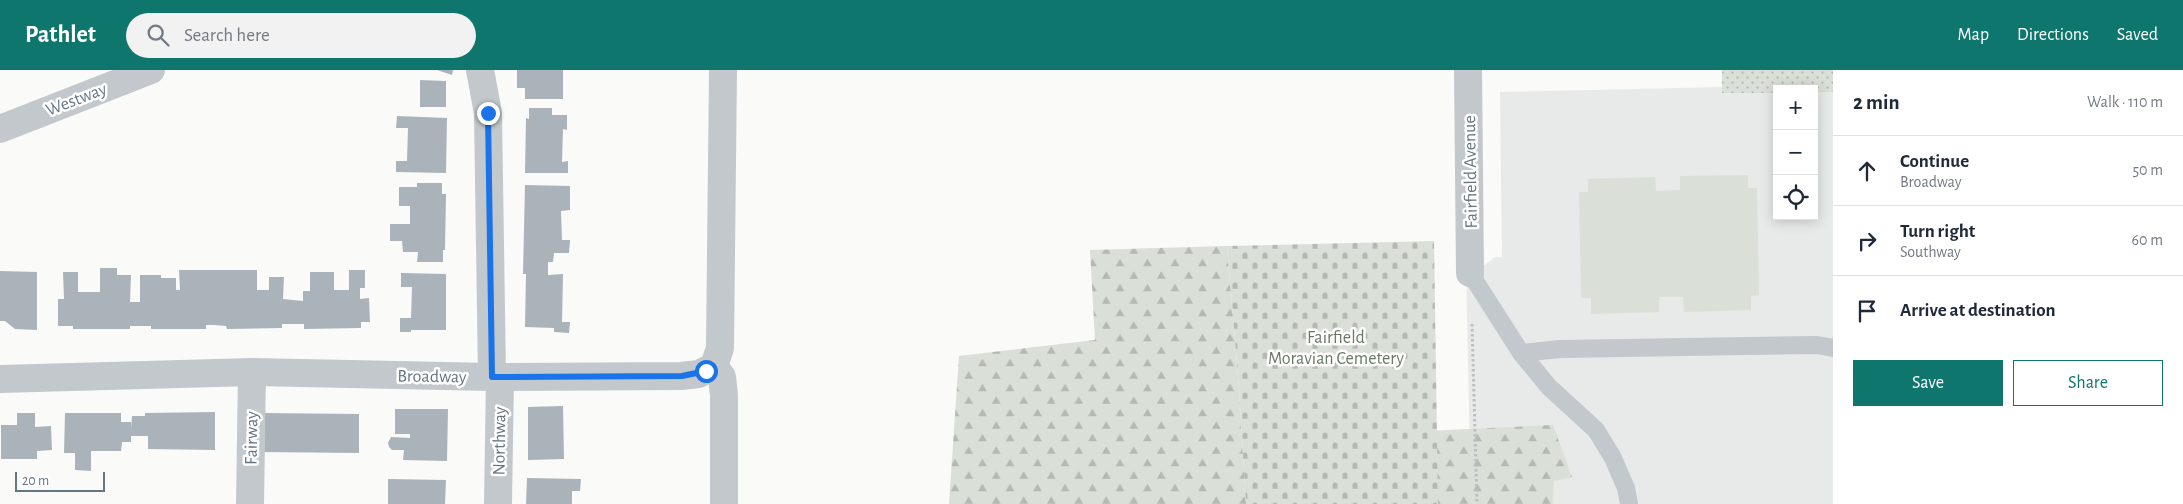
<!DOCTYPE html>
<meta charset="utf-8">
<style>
:root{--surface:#fff;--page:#f2f2f3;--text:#1f2937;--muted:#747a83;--line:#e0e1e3;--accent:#0f766e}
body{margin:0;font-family:"Alegreya Sans",sans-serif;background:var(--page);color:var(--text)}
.controls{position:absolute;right:15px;top:15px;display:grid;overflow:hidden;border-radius:0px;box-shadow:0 2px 12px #0003}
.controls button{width:45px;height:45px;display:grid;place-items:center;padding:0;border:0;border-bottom:1px solid var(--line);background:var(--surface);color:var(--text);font:25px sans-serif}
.scale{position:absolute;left:15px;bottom:12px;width:90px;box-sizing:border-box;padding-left:5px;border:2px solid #657683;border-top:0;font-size:14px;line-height:18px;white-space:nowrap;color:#657683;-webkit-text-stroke:4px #fff;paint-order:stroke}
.stop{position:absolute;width:15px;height:15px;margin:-11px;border:4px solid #1a73e8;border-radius:50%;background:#fff}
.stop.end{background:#1a73e8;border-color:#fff;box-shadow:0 1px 5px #0008}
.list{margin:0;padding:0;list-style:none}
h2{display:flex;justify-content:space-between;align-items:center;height:65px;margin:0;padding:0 20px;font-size:21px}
h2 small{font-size:16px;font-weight:400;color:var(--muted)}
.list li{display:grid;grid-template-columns:32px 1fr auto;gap:15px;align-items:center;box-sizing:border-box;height:70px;padding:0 20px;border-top:1px solid var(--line)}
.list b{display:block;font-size:19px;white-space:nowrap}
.list p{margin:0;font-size:16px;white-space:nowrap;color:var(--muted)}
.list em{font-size:16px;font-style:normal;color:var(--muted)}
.actions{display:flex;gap:10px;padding:15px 20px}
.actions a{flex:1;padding:11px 0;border:1px solid var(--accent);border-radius:0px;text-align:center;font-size:18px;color:var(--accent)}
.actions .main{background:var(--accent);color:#fff}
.icon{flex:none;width:28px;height:28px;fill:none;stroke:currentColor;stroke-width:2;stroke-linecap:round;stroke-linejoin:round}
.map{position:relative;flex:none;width:1833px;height:434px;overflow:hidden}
header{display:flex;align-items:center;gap:30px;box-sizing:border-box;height:70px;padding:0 25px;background:var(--accent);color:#fff}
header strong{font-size:24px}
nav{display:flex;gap:28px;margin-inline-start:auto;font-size:18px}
.search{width:350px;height:45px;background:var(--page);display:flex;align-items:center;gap:12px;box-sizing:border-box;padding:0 18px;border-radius:28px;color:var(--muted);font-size:19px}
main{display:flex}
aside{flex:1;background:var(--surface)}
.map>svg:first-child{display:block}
.built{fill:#e8e9e9;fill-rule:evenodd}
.green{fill:#dadfd7}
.forest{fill:url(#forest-firs)}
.cemetery{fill:url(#cemetery-stones)}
.park{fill:url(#park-dots)}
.building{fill:#aab3b9}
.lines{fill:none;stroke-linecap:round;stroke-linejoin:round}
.path{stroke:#bbbfc2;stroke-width:3;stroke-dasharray:2.5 2.5;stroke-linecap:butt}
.service{stroke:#c3c8cc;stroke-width:18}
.minor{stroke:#c3c8cc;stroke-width:28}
.route{stroke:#1a73e8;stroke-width:6}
.labels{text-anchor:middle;stroke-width:5;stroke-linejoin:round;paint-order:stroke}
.street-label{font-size:18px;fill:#657683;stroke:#fff}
.park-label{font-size:18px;fill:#687a64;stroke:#fff}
</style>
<header>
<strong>Pathlet</strong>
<div class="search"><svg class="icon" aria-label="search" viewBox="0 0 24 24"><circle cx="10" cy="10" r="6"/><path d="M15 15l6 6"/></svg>Search here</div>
<nav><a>Map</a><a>Directions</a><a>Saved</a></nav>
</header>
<main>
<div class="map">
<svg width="1833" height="434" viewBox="0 0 1833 434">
<defs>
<pattern id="forest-firs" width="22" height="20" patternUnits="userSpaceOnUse" patternTransform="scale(1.25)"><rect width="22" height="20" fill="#dadfd7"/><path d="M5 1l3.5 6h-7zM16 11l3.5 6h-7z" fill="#b4b9b4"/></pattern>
<pattern id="cemetery-stones" width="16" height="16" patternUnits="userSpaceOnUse" patternTransform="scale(1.25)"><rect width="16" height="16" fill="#dadfd7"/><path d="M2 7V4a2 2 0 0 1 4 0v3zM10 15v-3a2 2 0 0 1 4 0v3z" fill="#b4b9b4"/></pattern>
<pattern id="park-dots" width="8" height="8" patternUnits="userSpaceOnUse" patternTransform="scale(1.25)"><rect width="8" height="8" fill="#dadfd7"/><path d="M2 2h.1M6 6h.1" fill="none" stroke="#b4b9b4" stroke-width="1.8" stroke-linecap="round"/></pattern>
</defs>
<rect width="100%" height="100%" fill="#fafaf8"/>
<path class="built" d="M1722 0H1833V434H1471L1466 195H1485L1495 187H1502L1500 22 1722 17ZM1777 19H1814V146H1777Z"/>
<path class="green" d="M1748 105V118H1757L1759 225 1751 226V240L1684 242 1683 227H1659V242L1591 244V228H1581L1579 122H1588V109L1655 107 1656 121 1680 120V106Z"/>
<g class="forest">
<path d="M1227 176 1239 318 1246 434H949L959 286 1095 270 1090 180Z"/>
<path d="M1553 355 1572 407 1554 411 1553 434H1391L1384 363Z"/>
</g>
<path class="cemetery" d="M1434 171 1438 434H1246L1239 318 1227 176Z"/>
<path class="park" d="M1722 0H1833V22H1814V19H1777V23H1722Z"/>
<g class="building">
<path d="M437 0H453L452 5Z"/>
<path d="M517 0H563V29H525V18H517Z"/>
<path d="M420 10 446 11V37H420Z"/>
<path d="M529 38H552V45H567V60L563 59 562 92 568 91V103H525L526 48 529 49Z"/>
<path d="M397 46 447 48 446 103 396 102V91H407L408 58H396Z"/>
<path d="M417 113H442V124H446L445 180H443V192H417L418 182H403L402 171H390V154H410V136H399V117H417Z"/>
<path d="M525 115 570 116V140L561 141 562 170H570L569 183H554L553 192H548V205L563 204 562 252H570L569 263 554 262V258L525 257 526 204H523Z"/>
<path d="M100 198H117V205H131L130 232H140V205H161V208H176V220H180L179 200H257V220H269V207H284L283 229 303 231V221H310V202H334V220H349V200H365V218H360V229L369 228 370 252H361V258L304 259V254H282V258L227 259 226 256 214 255H206V259H151V256H130V259H73V256H58V229H64L63 202H78V222H100Z"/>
<path d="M0 201 37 202V260L15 259 5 251H0Z"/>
<path d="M401 203 446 204V260H411V262H400V248H411L412 217H401Z"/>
<path d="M563 336 564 389 528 390V337Z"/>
<path d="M395 339H448L447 391 403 390 404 380H392L389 377 388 373 391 367 410 368V364H395Z"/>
<path d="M215 342V380L148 379V366H131V372H122L121 381H91V401L75 400V383H64L65 343H121V352H131V359L132 346H145V343Z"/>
<path d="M17 343H35V357L51 356 52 380 37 381V389H1V355H17Z"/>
<path d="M260 343 359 344V383L260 382Z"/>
<path d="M527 408 581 409 580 421H572V434H526Z"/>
<path d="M388 409 446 410 445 434H388Z"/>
</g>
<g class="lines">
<path class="path" d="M1472 254 1477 434"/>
<g class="service">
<path d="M1470 203 1521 283 1549 317 1596 360 1613 388 1626 418 1629 434"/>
<path d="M1521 283 1560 279 1817 275 1833 278"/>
</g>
<g class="minor">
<path d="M480 0 488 43 492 307"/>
<path d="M1468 0 1470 203"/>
<path d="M0 59 151 0"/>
<path d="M714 296 722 307 724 325V434"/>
<path d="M0 309 252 302 492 307 681 306 699 304 714 296 720 278 723 0"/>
<path d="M250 434 252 302"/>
<path d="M498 434 500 307"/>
</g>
</g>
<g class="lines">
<path class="route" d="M488 43 492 307 682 306 706 301"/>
</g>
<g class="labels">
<g class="street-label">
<text transform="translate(76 29) rotate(-21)" y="6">Westway</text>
<text transform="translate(1470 102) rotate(-91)" y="6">Fairfield Avenue</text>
<text transform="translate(432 306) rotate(1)" y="6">Broadway</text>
<text transform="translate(251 368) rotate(-89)" y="6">Fairway</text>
<text transform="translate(499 371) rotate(-89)" y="6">Northway</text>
</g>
<g class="park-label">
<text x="1336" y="273">Fairfield<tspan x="1336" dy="21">Moravian Cemetery</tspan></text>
</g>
</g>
</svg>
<div class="controls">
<button>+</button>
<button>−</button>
<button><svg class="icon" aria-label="locate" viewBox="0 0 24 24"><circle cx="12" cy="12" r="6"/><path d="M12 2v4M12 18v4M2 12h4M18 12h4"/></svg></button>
</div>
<div class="scale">20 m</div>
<div class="stop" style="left:706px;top:301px"></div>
<div class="stop end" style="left:488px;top:43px"></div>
</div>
<aside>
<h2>2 min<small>Walk · 110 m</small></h2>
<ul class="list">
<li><svg class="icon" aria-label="ahead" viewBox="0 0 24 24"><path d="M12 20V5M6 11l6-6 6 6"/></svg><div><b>Continue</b><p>Broadway</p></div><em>50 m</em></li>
<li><svg class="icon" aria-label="right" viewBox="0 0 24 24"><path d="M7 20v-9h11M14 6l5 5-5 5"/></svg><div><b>Turn right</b><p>Southway</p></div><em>60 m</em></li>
<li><svg class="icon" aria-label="arrive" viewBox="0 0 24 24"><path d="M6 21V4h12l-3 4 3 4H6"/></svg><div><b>Arrive at destination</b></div></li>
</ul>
<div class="actions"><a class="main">Save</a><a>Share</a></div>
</aside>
</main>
